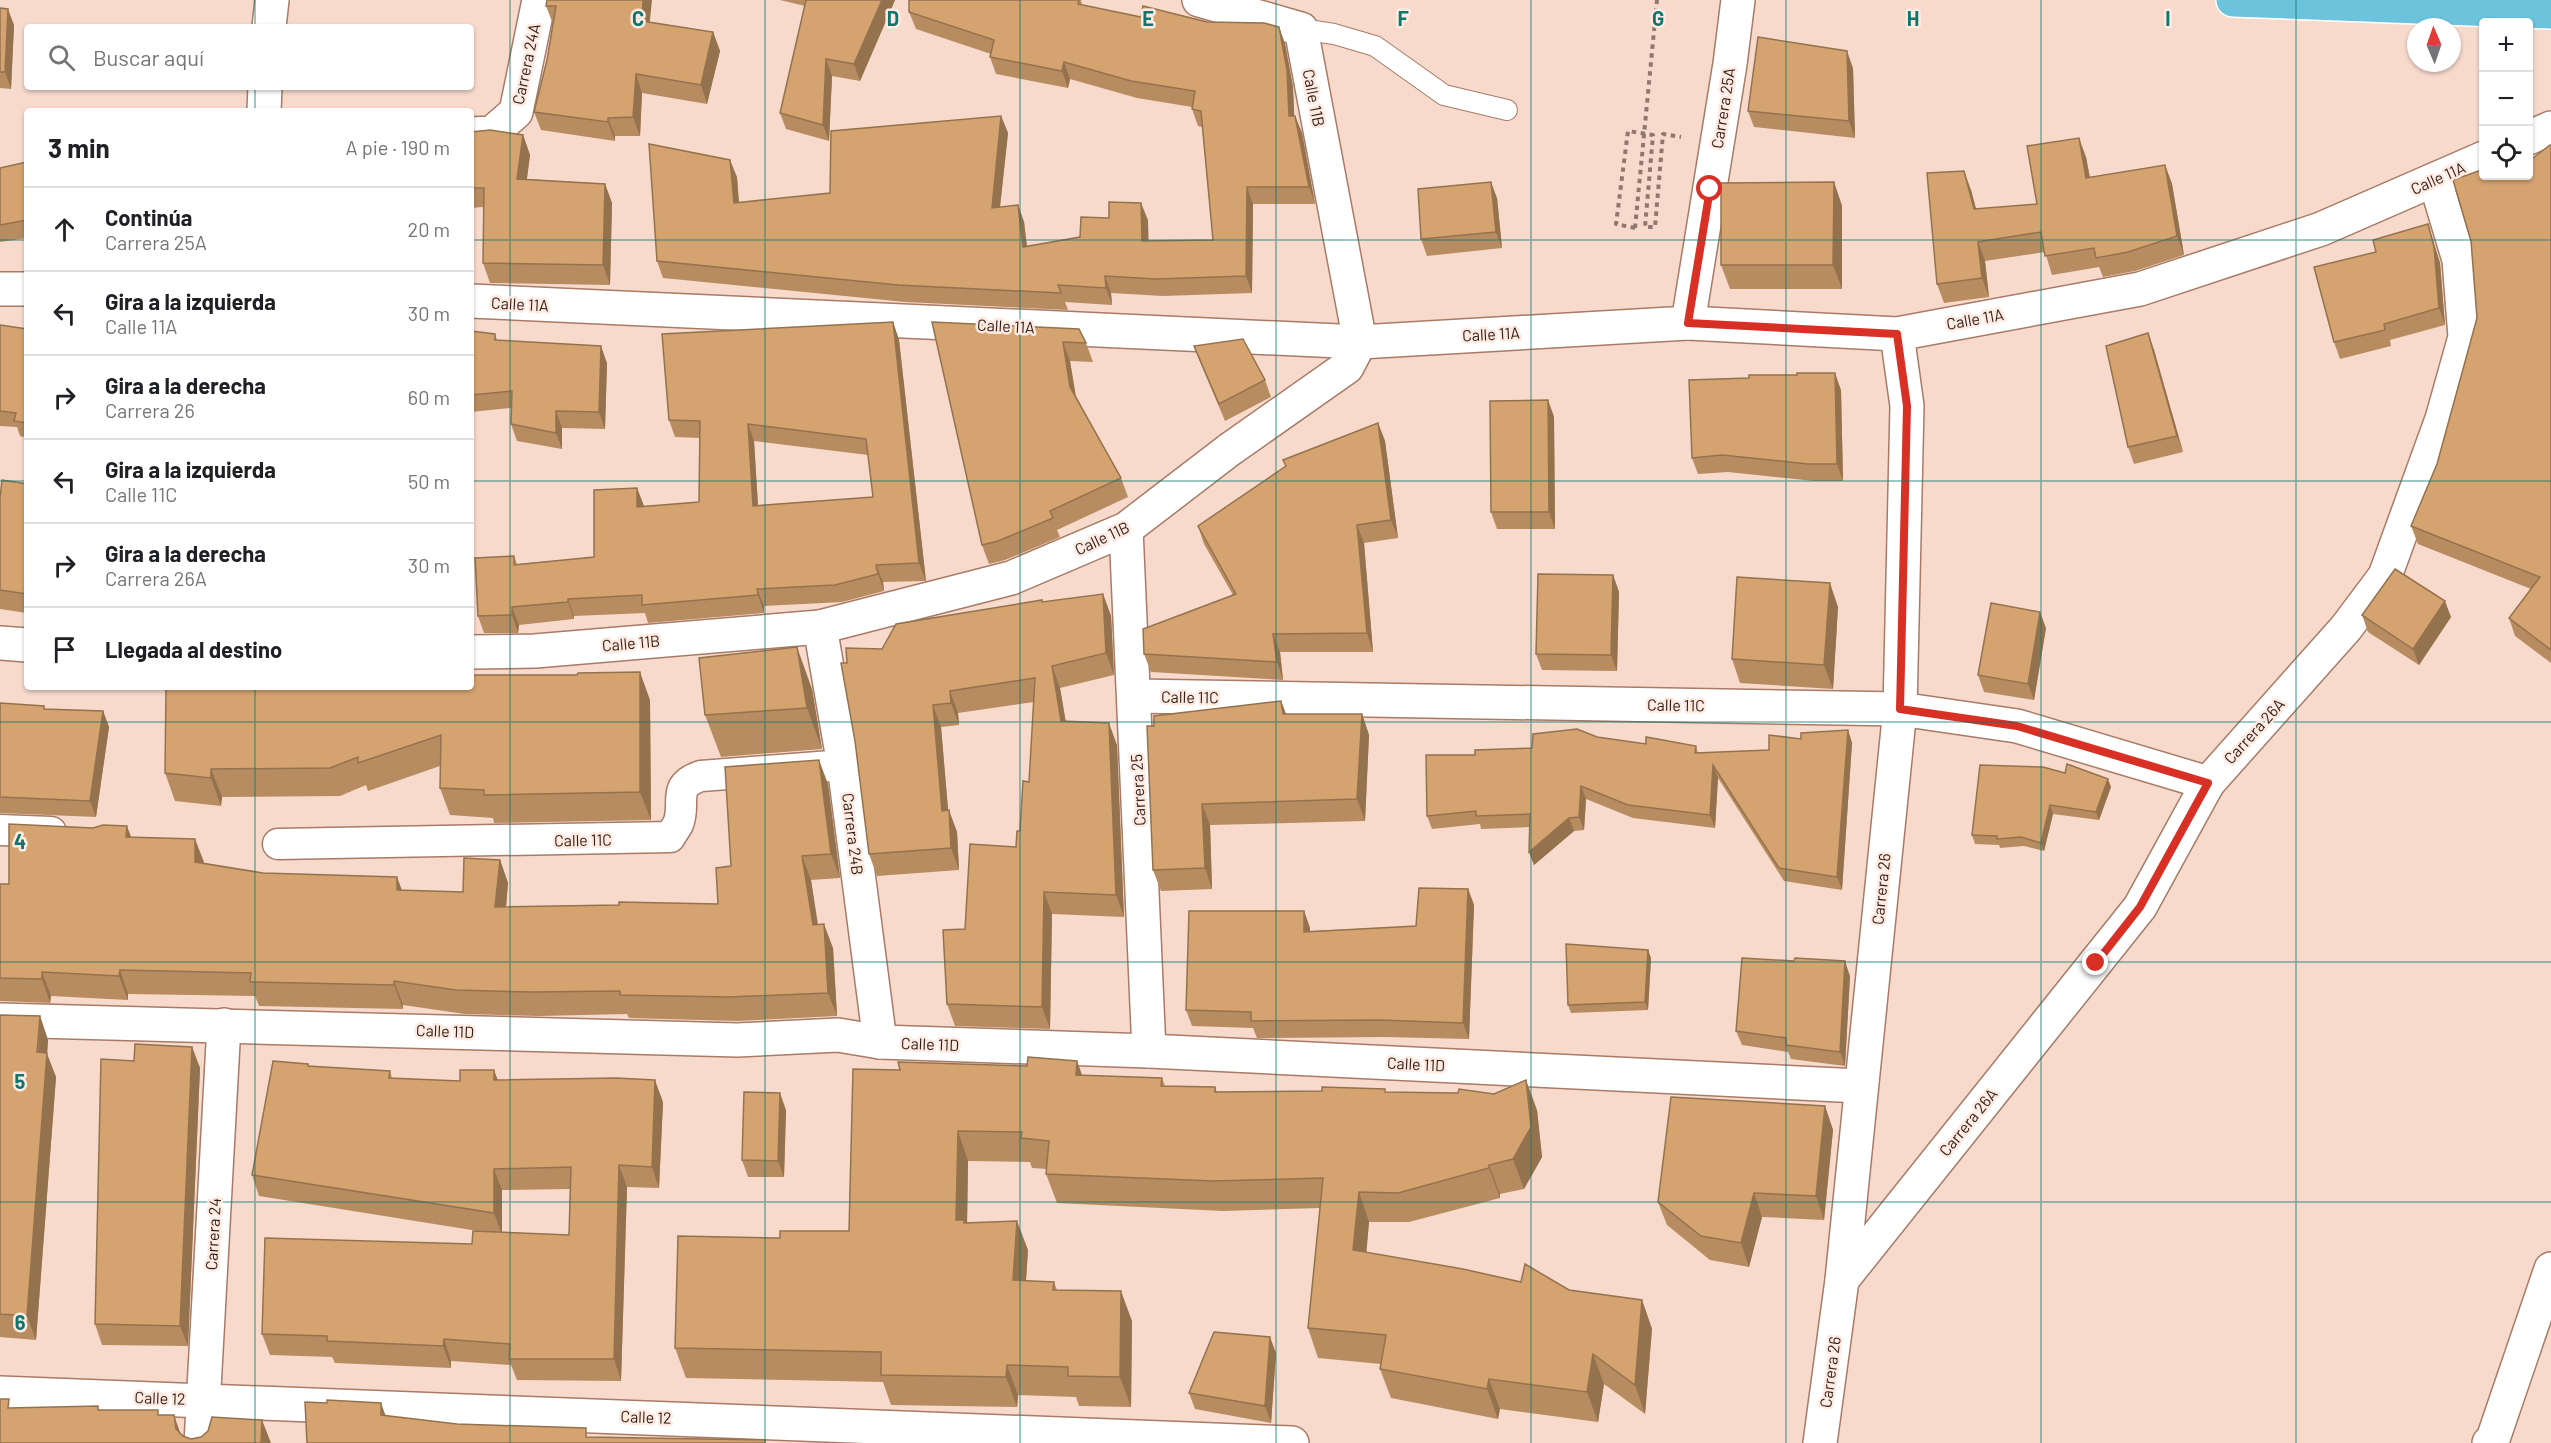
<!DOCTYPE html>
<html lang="es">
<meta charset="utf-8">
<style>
:root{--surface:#fff;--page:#f2f2f2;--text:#202124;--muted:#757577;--line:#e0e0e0}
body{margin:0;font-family:Barlow,sans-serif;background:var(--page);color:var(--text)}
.controls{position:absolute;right:18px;top:18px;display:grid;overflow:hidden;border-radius:6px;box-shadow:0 2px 4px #0004}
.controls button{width:54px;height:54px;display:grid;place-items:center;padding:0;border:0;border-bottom:2px solid var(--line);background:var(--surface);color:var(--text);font:30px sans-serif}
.compass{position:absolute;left:2407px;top:18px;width:54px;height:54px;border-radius:50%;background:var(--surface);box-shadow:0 2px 4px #0004;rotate:358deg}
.stop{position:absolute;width:18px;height:18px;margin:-14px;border:4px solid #d93025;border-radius:50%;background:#fff}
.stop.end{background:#d93025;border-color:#fff;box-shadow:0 2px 6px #0008}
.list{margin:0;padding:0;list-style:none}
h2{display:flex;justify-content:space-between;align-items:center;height:78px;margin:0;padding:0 24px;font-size:26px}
h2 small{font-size:20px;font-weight:400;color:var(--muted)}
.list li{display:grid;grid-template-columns:39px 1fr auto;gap:18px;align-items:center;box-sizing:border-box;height:84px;padding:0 24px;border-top:2px solid var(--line)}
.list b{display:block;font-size:22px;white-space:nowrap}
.list p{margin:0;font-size:20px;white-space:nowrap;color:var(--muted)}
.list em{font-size:20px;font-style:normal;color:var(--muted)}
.icon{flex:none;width:33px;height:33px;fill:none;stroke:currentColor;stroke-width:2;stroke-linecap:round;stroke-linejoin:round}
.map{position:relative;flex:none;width:2551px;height:1443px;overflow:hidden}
.search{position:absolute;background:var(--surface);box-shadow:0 2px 4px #0004;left:24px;top:24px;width:450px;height:66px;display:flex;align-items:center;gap:15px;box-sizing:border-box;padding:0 21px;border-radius:6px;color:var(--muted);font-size:22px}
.panel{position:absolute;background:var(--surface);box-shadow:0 2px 4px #0004;left:24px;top:108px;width:450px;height:582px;border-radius:6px}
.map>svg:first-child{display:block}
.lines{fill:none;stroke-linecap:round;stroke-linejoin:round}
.service-casing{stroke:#a77b66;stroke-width:22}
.pedestrian-casing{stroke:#a77b66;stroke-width:33}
.minor-casing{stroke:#a77b66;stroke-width:36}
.tertiary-casing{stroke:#a77b66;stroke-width:36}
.primary-casing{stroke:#fff;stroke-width:36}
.path{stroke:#90786e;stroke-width:4;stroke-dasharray:4.5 4.5;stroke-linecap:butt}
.service{stroke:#fff;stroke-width:20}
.pedestrian{stroke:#fff;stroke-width:30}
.minor{stroke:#fff;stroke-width:33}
.tertiary{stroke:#fff;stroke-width:33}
.primary{stroke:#6bc3dc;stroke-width:33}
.path-bridge{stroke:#90786e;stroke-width:4;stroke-dasharray:4.5 4.5;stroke-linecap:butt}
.wall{fill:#b78c60;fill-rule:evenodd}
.shaded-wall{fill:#95724e}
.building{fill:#d5a370;stroke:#95724e;stroke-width:1.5;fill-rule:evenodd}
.route{stroke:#d93025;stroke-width:8}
.grid{fill:none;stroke:#0f766e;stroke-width:1.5;stroke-opacity:0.55}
.labels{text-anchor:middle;stroke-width:5;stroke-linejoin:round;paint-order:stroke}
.street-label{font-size:16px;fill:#2f1d15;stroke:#feeae1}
.grid-label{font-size:20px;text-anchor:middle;font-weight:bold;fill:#0f766e;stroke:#feeae1;stroke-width:5;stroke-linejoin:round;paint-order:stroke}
</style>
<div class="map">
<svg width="2551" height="1443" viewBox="0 0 2551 1443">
<rect width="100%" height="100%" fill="#f8dacd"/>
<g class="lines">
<g class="service-casing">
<path id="service" d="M1301 29 1334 34 1375 46 1444 95 1507 110"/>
</g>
<g class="pedestrian-casing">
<g id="pedestrian">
<path d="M0 830 51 832"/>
<path d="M278 844 670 837C672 833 676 828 678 824 687 803 670 786 701 776L844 765"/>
</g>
</g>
<g class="minor-casing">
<g id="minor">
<path d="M269 27 272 0"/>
<path d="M264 111 265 87"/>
<path d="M471 134 492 133 516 112 539 0"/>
<path d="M2528 138 2551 128"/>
<path d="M1688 323 1897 334 2140 289 2321 229 2484 158"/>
<path d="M1126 529 1149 1051"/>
<path d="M820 627 844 765 880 1042"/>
<path d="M0 643 27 645"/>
<path d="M471 652 535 651 820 627 1011 578 1126 529 1229 450 1347 367 1360 342 1301 29 1199 0"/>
<path d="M1134 696 1900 709 2017 726 2208 783"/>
<path d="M0 1020 737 1040 838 1035 880 1042 1149 1051 1860 1086"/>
<path d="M1842 1280 2140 907 2208 783 2346 628 2385 576 2442 419 2465 337 2459 260 2435 180"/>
<path d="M0 1393 1292 1443"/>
<path d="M201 1443 224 1025"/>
<path d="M1820 1443 1842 1280 1900 709 1907 406 1897 334"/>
<path d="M2489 1443 2493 1439 2551 1269"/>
</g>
</g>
<g class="tertiary-casing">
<g id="tertiary">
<path d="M0 289H27"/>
<path d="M471 301 1360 342 1688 323 1730 64 1738 0"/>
</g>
</g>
<g class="primary-casing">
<path id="primary" d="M2233 0 2551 12"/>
</g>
<path class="path" d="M1635 228 1616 224 1628 131 1653 135 1645 227H1655L1663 134 1681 137"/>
<use href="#service" class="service"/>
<use href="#pedestrian" class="pedestrian"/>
<use href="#minor" class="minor"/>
<use href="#tertiary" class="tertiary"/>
<use href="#primary" class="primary"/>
<path class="path-bridge" d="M1635 228 1657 0"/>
</g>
<g class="wall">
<path d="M547 0 650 22 713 32 720 51 707 104 642 93 640 136H615V141L541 130 534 112 547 60 553 24 546 6Z"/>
<path d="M780 0H895L860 81 832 76 829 141 786 129 780 113 805 6Z"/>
<path d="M909 0H1081L1082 5 1141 17 1279 27 1285 44 1293 87 1294 116H1295L1302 133 1315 204H1253L1252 293 1163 296 1111 293 1112 305 1065 302 1068 310 905 302 663 278 657 261 737 177 739 203 830 193 1001 116 1008 133 1000 207 1018 205 1024 222 1027 247 1080 237 1148 220V241L1213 240 1202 127 1198 126 1192 109V107L1137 98 1070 79 1068 88 996 74 990 57 991 54 916 29 909 12Z"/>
<path d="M0 8 14 25 11 89 0 88Z"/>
<path d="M1853 68 1855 138 1754 127 1748 111Z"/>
<path d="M471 132 523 135 530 155 527 179 605 184 612 203 610 285 490 283 483 263V207L471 208Z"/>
<path d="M2551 146V663L2515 636 2509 618 2531 589 2418 544 2411 526 2437 464 2477 318 2503 179Z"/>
<path d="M2086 157 2090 177 2165 165 2172 184 2184 255 2135 271 2103 277 2099 267 2052 275 2045 252 1985 261 1989 297 1944 303 1937 284 1971 190 1976 209 2037 204Z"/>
<path d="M27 162V238L0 242V168Z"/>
<path d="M1834 182 1842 206V289H1730L1721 265Z"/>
<path d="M1497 198 1502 248 1427 256 1421 239Z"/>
<path d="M2428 224 2440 263 2445 325 2390 340 2391 346 2340 359 2334 342 2376 252Z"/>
<path d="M893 322 899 340 926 581 883 582 884 591 842 602 764 606V613L648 623 645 613 574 616V619L519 625 518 633H484L478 616 514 556 517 564 594 557 637 488 644 507 699 502 700 438 675 437 669 420ZM754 441 868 455 873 497 758 505Z"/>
<path d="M932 322 1086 343 1093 362 1070 361 1076 396 1121 478 1128 497 1057 530 1060 537 1005 560 989 564 982 545Z"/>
<path d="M0 325 27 329V438L20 436 17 427 0 426Z"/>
<path d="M471 331 495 334 497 340 607 363 605 429 562 428V449L517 441 511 424V408L471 412Z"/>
<path d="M2148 333 2154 350 2183 452 2134 464 2128 447Z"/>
<path d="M1194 346 1265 380 1271 397 1225 421 1200 362Z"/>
<path d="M1841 390 1843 481H1814L1728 472 1698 474 1692 458Z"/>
<path d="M1548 400 1554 417 1555 529H1497L1491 512Z"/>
<path d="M1378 423 1385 441 1398 538 1364 543 1373 652H1280L1283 680 1151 672 1144 654 1233 595 1204 544 1198 526Z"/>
<path d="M27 484V613L0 609V498Z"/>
<path d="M1613 575 1619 592 1617 671 1542 670 1536 654Z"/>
<path d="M1103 594 1111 616 1114 675 1060 688 1066 722 1117 745 1124 917 1052 914 1050 1029 955 1026 947 1004 965 929 1016 847 1020 831 1029 782 1034 702 958 713 959 725 941 727 948 810 957 832 959 870 877 876 869 854 855 741 847 663 882 649 1042 602Z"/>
<path d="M1838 607 1833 689 1740 683 1732 659Z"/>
<path d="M2362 615 2451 617 2419 665 2368 632Z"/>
<path d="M2046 628 2034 700 1984 692 1978 675Z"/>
<path d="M812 689 822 749 721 757 705 715Z"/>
<path d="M650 700 651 820 494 823 493 818 450 815 440 788V766L368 791 366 785 340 796 222 797 221 806 175 801 165 773Z"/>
<path d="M1281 701 1286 714H1362L1369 735 1365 821 1210 825 1212 889 1161 891 1153 870 1154 726Z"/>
<path d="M0 703 44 706 45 709 103 711 109 727 96 817 0 813Z"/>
<path d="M1848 730 1852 743 1842 890 1784 881 1718 778 1715 828 1633 818 1586 799 1584 830 1574 831 1534 865 1529 852 1530 827 1481 829 1480 824 1432 829 1427 816 1475 755 1532 748 1597 737 1646 744 1696 746 1698 753 1769 750 1801 739Z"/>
<path d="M1980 765 2111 787 2099 820 2053 814 2044 851 2024 846 2000 848 1999 845 1975 844 1972 835Z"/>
<path d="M828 784 840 878 811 880 818 924 833 948 837 1016 737 1021 629 1018 627 1014 539 1016 465 1014 403 1005V1009L259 1006 255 996 128 994V1000L51 996 50 1003 0 1001V884H9L131 837 204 863 263 873 402 890 463 892 500 860 508 883 506 907 718 904 731 866Z"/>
<path d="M1468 889 1474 905 1469 1039 1385 1037 1257 1038 1253 1028 1192 1026 1186 1010 1304 911 1310 928V931L1416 926Z"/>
<path d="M1648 950 1651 958 1648 1010 1571 1013 1568 1005Z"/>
<path d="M1850 976 1845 1066 1791 1059 1788 1052 1742 1045 1736 1031Z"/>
<path d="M0 1015 40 1016 48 1040 47 1054 56 1077 36 1340 0 1337Z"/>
<path d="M192 1047 200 1068 188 1346 102 1345 95 1324 134 1061Z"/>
<path d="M308 1064 309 1066 390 1071 392 1078 460 1081 497 1080 663 1102 659 1188 627 1187 621 1381 517 1380 511 1365 451 1361V1368L335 1363 332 1357 270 1355 262 1334 472 1244 478 1231 259 1196 252 1175ZM570 1189 569 1235 502 1232V1190Z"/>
<path d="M853 1069 1162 1078 1165 1086 1215 1087 1217 1092H1387L1537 1110 1542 1157 1524 1189 1500 1194V1198L1409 1222H1369L1366 1253 1521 1282 1569 1290 1642 1300 1652 1329 1645 1414 1604 1384 1598 1422 1500 1409 1498 1419 1391 1398 1380 1369 1381 1364 1318 1358 1308 1328 1320 1208 1223 1211 1057 1203 1046 1174 1047 1169 1032 1168 1030 1162 968 1161 967 1223 1028 1250 1026 1281 1054 1282 1057 1290 1132 1321 1131 1407 1079 1406 1076 1397 1018 1395 1017 1407 891 1405 883 1382 686 1378 675 1348 780 1238 849 1231Z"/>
<path d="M1825 1106 1833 1130 1824 1220 1762 1217 1749 1267 1710 1260 1667 1225 1658 1202Z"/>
<path d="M786 1110 784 1177H748L742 1160Z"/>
<path d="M1276 1353 1271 1423 1195 1409 1189 1393Z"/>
</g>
<g class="shaded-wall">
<path d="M643 0H652L648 39 642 21Z"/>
<path d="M882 0H895L860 81 854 64Z"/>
<path d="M8 9 14 25 11 89 5 72Z"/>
<path d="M1279 27 1285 44 1293 87 1295 133 1289 116Z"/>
<path d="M713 32 720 51 707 104 701 85Z"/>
<path d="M1847 51 1853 68 1855 138 1849 121Z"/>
<path d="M826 59 832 76 829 141 823 125Z"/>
<path d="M1064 62 1070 79 1068 88 1062 71Z"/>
<path d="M636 74 642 93 640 136 633 117Z"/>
<path d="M1001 116 1008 133 998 225 992 208Z"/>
<path d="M1295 116 1302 133 1315 204 1309 187Z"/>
<path d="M608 118 615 136V141L608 122Z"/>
<path d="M523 135 530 155 524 199 517 179Z"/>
<path d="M2079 138 2086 157 2093 197 2086 178Z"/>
<path d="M730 160 737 177 740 220 734 203Z"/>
<path d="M2165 165 2172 184 2184 255 2177 236Z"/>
<path d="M1964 171 1971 190 1981 228 1974 209Z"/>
<path d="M1491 182 1497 198 1502 248 1496 232Z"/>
<path d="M1834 182 1842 206V289L1833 265Z"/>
<path d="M605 184 612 203 610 285 603 265Z"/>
<path d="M1247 187 1253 204 1252 293 1246 276Z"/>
<path d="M1141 203 1148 220 1149 258 1142 241Z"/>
<path d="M1018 205 1024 222 1029 264 1023 247Z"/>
<path d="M2428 224 2440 263 2445 325 2439 308Z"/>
<path d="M1978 242 1985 261 1989 297 1982 278Z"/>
<path d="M1105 276 1111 293 1112 305 1106 288Z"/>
<path d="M893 322 899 340 926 581 919 563Z"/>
<path d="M2148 333 2154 350 2183 452 2177 436Z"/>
<path d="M1063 342 1070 361 1077 406 1070 387Z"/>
<path d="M601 346 607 363 605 429 599 412Z"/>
<path d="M1835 373 1841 390 1843 481 1837 464Z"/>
<path d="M1548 400 1554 417 1555 529 1549 512Z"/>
<path d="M556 411 562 428V449L556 433Z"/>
<path d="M1378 423 1385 441 1398 538 1391 520Z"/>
<path d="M748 424 754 441 759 523 753 506Z"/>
<path d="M637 488 644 506V525L637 507Z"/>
<path d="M1357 525 1364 543 1373 652 1367 633Z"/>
<path d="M876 565 883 582 884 591 878 574Z"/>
<path d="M1613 575 1619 592 1617 671 1611 655Z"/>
<path d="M1830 583 1838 607 1833 689 1824 665Z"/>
<path d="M757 589 764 606V613L758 595Z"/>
<path d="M1103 594 1111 616 1114 675 1106 653Z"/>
<path d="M568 599 574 616V619L568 602Z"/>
<path d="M2445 601 2451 617 2419 665 2413 649Z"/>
<path d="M512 607 519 625 518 633 512 615Z"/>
<path d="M2040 612 2046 628 2034 700 2028 684Z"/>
<path d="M1273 634 1280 652 1283 680 1277 662Z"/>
<path d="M797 647 812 689 822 749 807 708Z"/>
<path d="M1052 666 1060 688 1069 743 1061 721Z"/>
<path d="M640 672 650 700 651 820 640 792Z"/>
<path d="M950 691 958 713 959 725 951 703Z"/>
<path d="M1281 701 1289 722 1283 714Z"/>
<path d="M933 705 941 727 950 832 942 811Z"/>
<path d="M103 711 109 727 96 817 90 801Z"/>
<path d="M1362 714 1369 735 1365 821 1357 799Z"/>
<path d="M1109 723 1117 745 1124 917 1116 895Z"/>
<path d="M1848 730 1852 743 1842 890 1837 877Z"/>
<path d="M819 760 828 784 840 878 831 854Z"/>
<path d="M1713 765 1718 778 1715 828 1710 815Z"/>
<path d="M211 769 222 797 221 806 211 778Z"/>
<path d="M2108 779 2111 787 2099 820 2096 812Z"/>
<path d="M1581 786 1586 799 1584 830 1579 817Z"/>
<path d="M1202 804 1210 825 1212 889 1205 868Z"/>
<path d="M2050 805 2053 814 2044 851 2041 843Z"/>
<path d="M949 810 957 832 959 870 951 848Z"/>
<path d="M1569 818 1574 831 1534 865 1529 852Z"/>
<path d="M127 826 136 850 126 837Z"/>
<path d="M195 839 204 862 203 885 195 862Z"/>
<path d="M802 856 811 880 821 948 813 925Z"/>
<path d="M500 860 508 883 504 931 495 907Z"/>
<path d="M397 877 406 901 397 890Z"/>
<path d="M1468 889 1474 905 1469 1039 1463 1023Z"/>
<path d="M1044 892 1052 914 1050 1029 1042 1007Z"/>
<path d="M1304 911 1310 928V948L1304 932Z"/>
<path d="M824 924 833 948 837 1016 828 993Z"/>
<path d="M1648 950 1651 958 1648 1010 1645 1002Z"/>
<path d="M1845 961 1850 976 1845 1066 1840 1052Z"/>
<path d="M120 970 128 994V1000L119 976Z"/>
<path d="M42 972 51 996 50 1003 42 979Z"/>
<path d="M394 981 403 1005V1009L394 985Z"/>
<path d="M40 1016 48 1040 47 1054 56 1077 36 1340 27 1316Z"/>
<path d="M192 1047 200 1068 188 1346 180 1326Z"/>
<path d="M1077 1061 1088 1091 1076 1075Z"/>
<path d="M494 1070 502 1091 494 1080Z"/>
<path d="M655 1080 663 1102 659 1188 652 1167Z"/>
<path d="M1526 1080 1537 1110 1542 1157 1524 1189 1513 1159Z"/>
<path d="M780 1093 786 1110 784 1177 778 1161Z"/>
<path d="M1825 1106 1833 1130 1824 1220 1816 1196Z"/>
<path d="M958 1131 968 1161 967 1228 956 1220Z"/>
<path d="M619 1165 627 1187 621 1381 614 1359Z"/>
<path d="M1489 1165 1500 1194V1198L1489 1168Z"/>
<path d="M494 1169 502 1190V1235L494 1213Z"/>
<path d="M1359 1192 1369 1222 1364 1280 1353 1250Z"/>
<path d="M1754 1193 1762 1217 1749 1267 1741 1243Z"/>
<path d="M1017 1221 1028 1250 1024 1310 1013 1280Z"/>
<path d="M1121 1291 1132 1321 1131 1407 1120 1377Z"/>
<path d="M1642 1300 1652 1329 1645 1414 1635 1385Z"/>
<path d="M1270 1337 1276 1353 1271 1423 1265 1406Z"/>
<path d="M444 1339 451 1361V1368L443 1346Z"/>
<path d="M1593 1354 1604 1384 1598 1422 1587 1392Z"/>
<path d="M1007 1365 1018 1395 1017 1407 1006 1377Z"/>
<path d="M1489 1379 1500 1409 1498 1419 1487 1389Z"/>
<path d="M381 1403 394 1439 381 1415Z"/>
<path d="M174 1415 182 1438 176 1429Z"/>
<path d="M262 1420 271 1443H261Z"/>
</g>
<g class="building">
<path d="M547 0H643L642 21 713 32 701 85 636 74 633 117 608 118V122L534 112 547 60 556 6H546Z"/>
<path d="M806 0H882L854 64 826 59 823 125 780 113Z"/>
<path d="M909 0H1079L1078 4 1141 17 1143 6 1207 22 1264 23 1279 27 1287 70 1289 116H1295L1309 187H1247L1246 276 1156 279 1105 276 1106 288 1058 285 1061 293 898 285 657 261 649 144 730 160 734 203 830 193 831 131 1001 116 992 208 1018 205 1023 247 1080 237 1081 217 1109 218V202L1141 203 1142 241 1213 240 1201 111 1192 109 1195 91 1131 81 1064 62 1062 71 990 57 994 40 909 12Z"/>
<path d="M0 8 8 9 5 72H0Z"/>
<path d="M1758 37 1847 51 1849 121 1748 111Z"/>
<path d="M490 130 523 135 517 179 605 184 603 265 483 263 484 188H471V132Z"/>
<path d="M2079 138 2086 178 2165 165 2177 236 2128 252 2096 258 2094 248 2045 256 2041 232 1978 242 1982 278 1937 284 1927 173 1964 171 1974 209 2037 204 2027 146Z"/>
<path d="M2550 145 2551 146V650L2509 618 2540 577 2411 526 2437 464 2477 318 2471 241 2453 180 2484 169V176H2502L2503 179 2508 176H2529V161Z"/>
<path d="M27 162V220L0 225V168Z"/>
<path d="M1491 182 1496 232 1421 239 1418 189Z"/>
<path d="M1834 182 1833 265H1721V183Z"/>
<path d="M2428 224 2434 247 2439 308 2384 324 2385 330 2334 342 2314 267 2376 252 2373 240Z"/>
<path d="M893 322 919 563 876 565 878 574 835 585 757 589 758 595 642 605V595L568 599V602L512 607V615L478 616 475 558 514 556V565L594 557V490L637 488V507L699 502 700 421 669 420 662 334ZM748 424 866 439 873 497 753 506Z"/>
<path d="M932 322 1079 329 1086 343 1063 342 1070 387 1121 478 1050 511 1053 518 998 541 982 545Z"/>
<path d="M0 325 27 329V423L14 421 16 413 0 411Z"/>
<path d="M471 331 495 334V340L601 346 599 412 556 411V433L511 424 512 391 471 395Z"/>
<path d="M2148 333 2177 436 2128 447 2106 346Z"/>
<path d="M1243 339 1265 380 1219 404 1194 346Z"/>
<path d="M1797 373H1835L1837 464H1808L1722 455 1692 458 1689 380 1749 378V375H1797Z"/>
<path d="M1548 400 1549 512H1491L1490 401Z"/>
<path d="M1378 423 1391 520 1357 525 1367 633 1273 634 1277 662 1144 654 1143 629 1236 594 1198 526 1286 466 1283 460Z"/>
<path d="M2 480 27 484V594L0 590V498Z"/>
<path d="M2395 569 2445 601 2413 649 2362 615Z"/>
<path d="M1538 574 1613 575 1611 655 1536 654Z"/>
<path d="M1737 577 1830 583 1824 665 1732 659Z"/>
<path d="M1103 594 1106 653 1052 666 1061 721 1109 723 1116 895 1044 892 1042 1007 947 1004 943 930 965 929 970 844 1016 847 1017 831H1020L1023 781 1029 782 1035 678 950 691 951 703 933 705 942 811 949 810 951 848 869 854 855 741 841 663H847L846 648 882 649 896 624 1042 600V602Z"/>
<path d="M1991 603 2040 612 2028 684 1978 675Z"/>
<path d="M797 647 807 708 705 715 699 658Z"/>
<path d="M640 672V792L484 795V790L440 788 441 735 358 763V757L330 768 211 769V778L165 773 166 687H471V675H577L578 673Z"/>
<path d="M1281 701 1283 714H1362L1357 799 1202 804 1205 868 1153 870 1147 726H1154V716Z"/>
<path d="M0 703 44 706V709L103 711 90 801 0 797Z"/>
<path d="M1577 729 1597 737 1646 744V737L1696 746 1695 753 1769 750V735L1801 739V733L1848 730 1837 877 1779 868 1713 765 1710 815 1628 805 1581 786 1579 817 1569 818 1529 852 1530 814 1476 816V811L1427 816 1426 755H1475V750L1532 748 1533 734Z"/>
<path d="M819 760 831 854 802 856 813 925 824 924 828 993 728 997 620 995V991L530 992 456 990 394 981V985L250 982 251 973 120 970 119 976 42 972V979L0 978V884H9V824L93 828 103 825 127 826 126 837 195 839V862L263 873 397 877V890L463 892 464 858 500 860 495 907 619 905V902L718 904 716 868 731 866 725 767Z"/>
<path d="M2067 764 2108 779 2096 812 2050 805 2041 843 2021 837 1997 839V836L1972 835 1980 765 2043 767 2065 773Z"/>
<path d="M1419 888 1468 889 1463 1023 1379 1020 1251 1021V1012L1186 1010 1189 911H1304V932L1416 926Z"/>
<path d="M1566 944 1648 950 1645 1002 1568 1005Z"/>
<path d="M1742 958 1794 961 1795 958 1845 961 1840 1052 1786 1045V1038L1736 1031Z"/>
<path d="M0 1015 40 1016 37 1052 47 1053 27 1316 0 1314Z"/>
<path d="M135 1044 192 1047 180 1326 95 1324 101 1059 134 1061Z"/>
<path d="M1028 1057 1077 1061 1076 1075 1162 1078 1161 1086 1215 1087V1092L1322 1091V1087L1385 1089V1092L1458 1093 1459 1089 1494 1094 1526 1080 1531 1127 1513 1159 1489 1165V1168L1398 1193 1359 1192 1353 1250 1463 1269 1521 1282 1525 1264 1569 1290 1642 1300 1635 1385 1593 1354 1587 1392 1489 1379 1487 1389 1380 1369 1386 1335 1308 1328 1323 1178 1213 1181 1046 1174 1049 1141 1021 1138 1022 1132 958 1131 956 1220H964V1223L1017 1221 1013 1280 1054 1282 1053 1290 1121 1291 1120 1377 1068 1376V1367L1007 1365 1006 1377 881 1375V1352L675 1348 678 1236 780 1238V1231H849L853 1069 900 1070 898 1062 1027 1066Z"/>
<path d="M273 1061 308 1064V1066L390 1071 389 1078 460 1081V1070H494V1080L616 1078 655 1080 652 1167 619 1165 614 1359H509L510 1344 444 1339 443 1346 327 1341V1336L262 1334 265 1238 472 1244 473 1231 569 1235 571 1167 494 1169V1213L252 1175Z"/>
<path d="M744 1092 780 1093 778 1161 742 1160Z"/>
<path d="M1671 1097 1825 1106 1816 1196 1754 1193 1741 1243 1701 1236 1658 1202Z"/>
<path d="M1214 1332 1270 1337 1265 1406 1189 1393Z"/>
<path d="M0 1399H9L8 1408 98 1406V1410H158V1415H174L176 1429 183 1436 191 1439 201 1437 208 1431 212 1417 262 1420 261 1443H0Z"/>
<path d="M327 1400 381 1403V1415L457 1424 586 1428V1437L765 1440V1443H307L305 1402 327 1403Z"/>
</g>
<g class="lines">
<path class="route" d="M1710 189 1688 323 1897 334 1907 406 1900 709 2017 726 2208 783 2140 907 2096 963"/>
</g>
<path class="grid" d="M255 0V27M510 0V1443M765 0V1443M1020 0V1443M1276 0V1443M1531 0V1443M1786 0V1443M2041 0V1443M2296 0V1443M255 87V111M0 240H27M471 240H2551M0 481H27M471 481H2551M255 687V1443M0 722H2551M0 962H2551M0 1202H2551"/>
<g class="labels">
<g class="street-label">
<text transform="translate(526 64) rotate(-78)" y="6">Carrera 24A</text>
<text transform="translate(1314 98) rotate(79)" y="6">Calle 11B</text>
<text transform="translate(1723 108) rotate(-81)" y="6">Carrera 25A</text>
<text transform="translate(2438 178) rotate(-24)" y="6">Calle 11A</text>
<text transform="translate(520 304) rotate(3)" y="6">Calle 11A</text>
<text transform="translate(1975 319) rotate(-10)" y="6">Calle 11A</text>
<text transform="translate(1006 326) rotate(3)" y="6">Calle 11A</text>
<text transform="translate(1491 334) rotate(-3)" y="6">Calle 11A</text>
<text transform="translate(1102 538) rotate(-25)" y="6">Calle 11B</text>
<text transform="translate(631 643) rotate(-5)" y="6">Calle 11B</text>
<text transform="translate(1190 697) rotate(1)" y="6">Calle 11C</text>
<text transform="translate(1676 705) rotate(1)" y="6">Calle 11C</text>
<text transform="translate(2254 731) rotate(-48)" y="6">Carrera 26A</text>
<text transform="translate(1138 790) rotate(-93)" y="6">Carrera 25</text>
<text transform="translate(853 834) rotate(83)" y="6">Carrera 24B</text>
<text transform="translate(583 840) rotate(-1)" y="6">Calle 11C</text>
<text transform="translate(1881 889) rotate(-84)" y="6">Carrera 26</text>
<text transform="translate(445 1031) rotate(2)" y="6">Calle 11D</text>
<text transform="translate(930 1044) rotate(2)" y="6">Calle 11D</text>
<text transform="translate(1416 1064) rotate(3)" y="6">Calle 11D</text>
<text transform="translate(1968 1122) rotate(-51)" y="6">Carrera 26A</text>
<text transform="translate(213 1234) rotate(-87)" y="6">Carrera 24</text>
<text transform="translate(1830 1372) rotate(-82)" y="6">Carrera 26</text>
<text transform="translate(160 1398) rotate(2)" y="6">Calle 12</text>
<text transform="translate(646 1417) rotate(2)" y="6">Calle 12</text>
</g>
</g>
<g class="grid-label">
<text x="638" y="26">C</text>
<text x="893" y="26">D</text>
<text x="1148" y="26">E</text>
<text x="1403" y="26">F</text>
<text x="1658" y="26">G</text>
<text x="1913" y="26">H</text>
<text x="2168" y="26">I</text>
<text x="20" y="849">4</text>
<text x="20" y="1089">5</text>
<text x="20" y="1330">6</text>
</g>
</svg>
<div class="controls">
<button>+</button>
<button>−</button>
<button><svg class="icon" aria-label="locate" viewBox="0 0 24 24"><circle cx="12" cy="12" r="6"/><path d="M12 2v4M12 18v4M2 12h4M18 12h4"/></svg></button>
</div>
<svg class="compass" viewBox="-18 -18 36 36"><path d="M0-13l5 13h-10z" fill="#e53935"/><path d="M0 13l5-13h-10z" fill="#757577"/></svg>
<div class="stop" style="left:1710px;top:189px"></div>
<div class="stop end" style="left:2096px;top:963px"></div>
<div class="search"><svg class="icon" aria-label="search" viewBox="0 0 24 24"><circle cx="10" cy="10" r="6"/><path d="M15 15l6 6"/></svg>Buscar aquí</div>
<section class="panel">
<h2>3 min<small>A pie · 190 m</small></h2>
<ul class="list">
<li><svg class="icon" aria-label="ahead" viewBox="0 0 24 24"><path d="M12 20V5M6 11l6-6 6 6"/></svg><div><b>Continúa</b><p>Carrera 25A</p></div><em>20 m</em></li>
<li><svg class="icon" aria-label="left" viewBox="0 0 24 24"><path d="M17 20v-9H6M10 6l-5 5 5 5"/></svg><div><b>Gira a la izquierda</b><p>Calle 11A</p></div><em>30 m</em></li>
<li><svg class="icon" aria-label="right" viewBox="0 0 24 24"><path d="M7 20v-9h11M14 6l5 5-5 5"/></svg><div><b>Gira a la derecha</b><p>Carrera 26</p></div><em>60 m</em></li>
<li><svg class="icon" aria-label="left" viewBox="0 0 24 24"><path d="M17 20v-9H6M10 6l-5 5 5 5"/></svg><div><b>Gira a la izquierda</b><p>Calle 11C</p></div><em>50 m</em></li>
<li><svg class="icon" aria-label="right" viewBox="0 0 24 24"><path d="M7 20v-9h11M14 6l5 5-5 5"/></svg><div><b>Gira a la derecha</b><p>Carrera 26A</p></div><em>30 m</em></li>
<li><svg class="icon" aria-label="arrive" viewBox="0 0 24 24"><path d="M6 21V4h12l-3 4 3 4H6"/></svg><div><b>Llegada al destino</b></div></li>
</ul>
</section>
</div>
